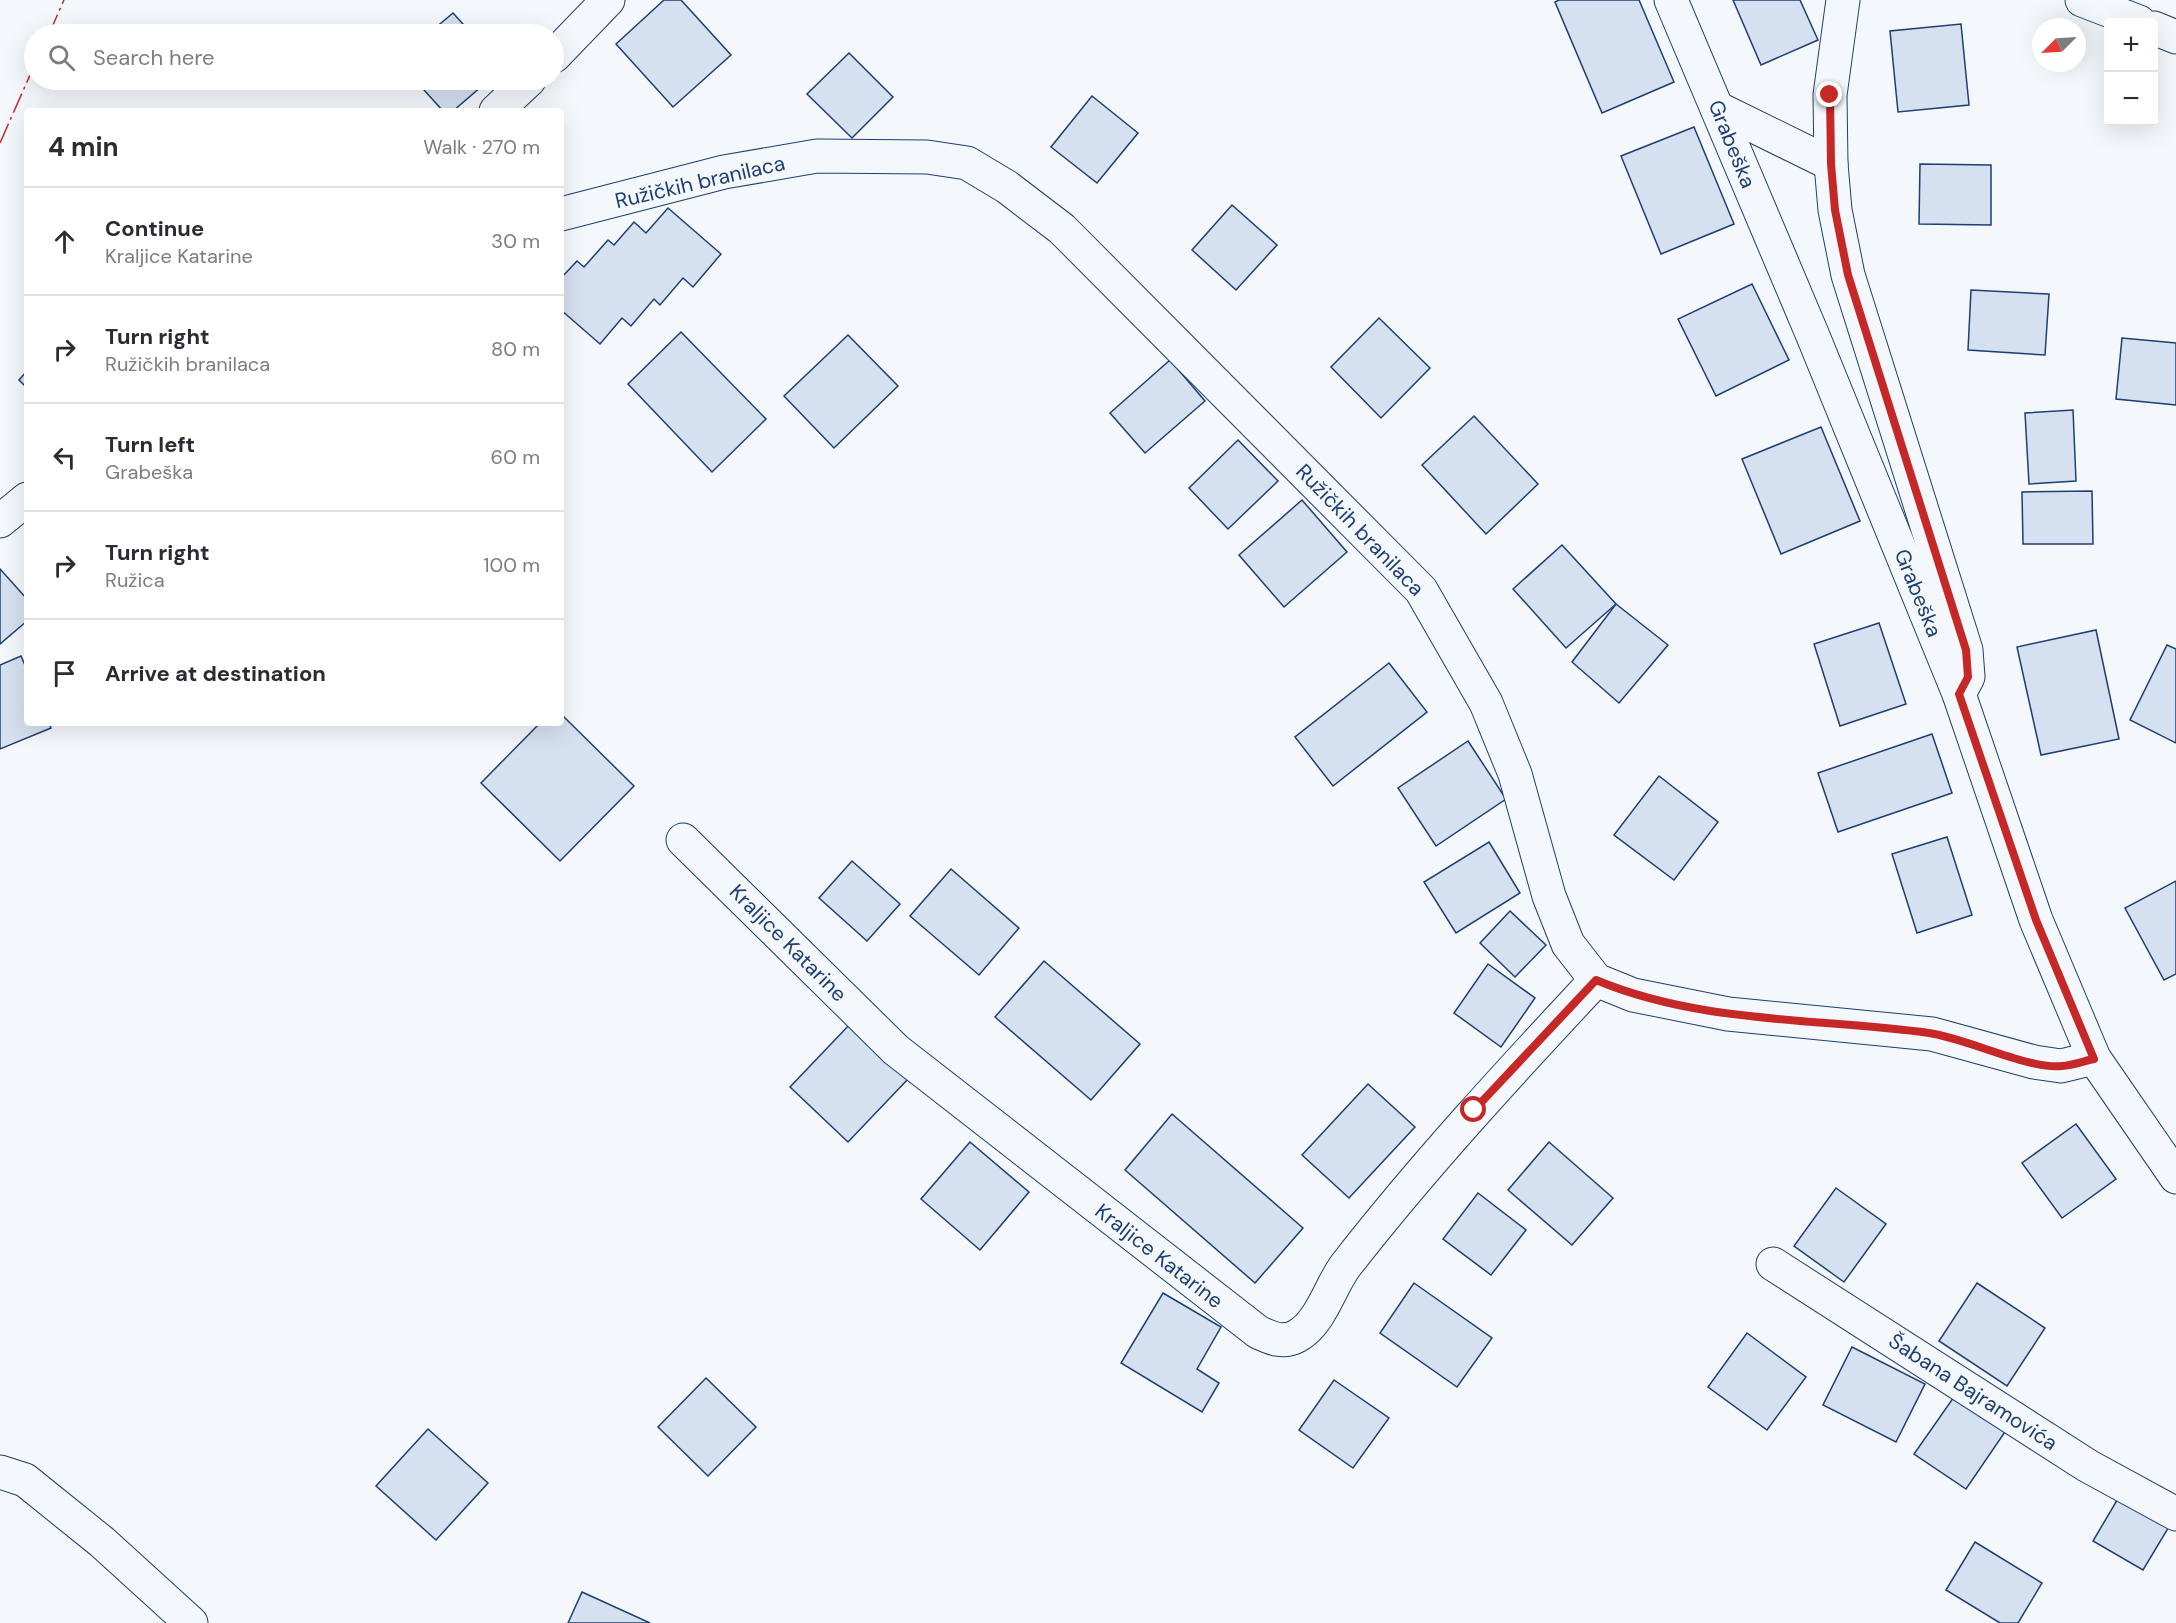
<!DOCTYPE html>
<meta charset="utf-8">
<style>
:root{--surface:#fff;--page:#f2f2f3;--text:#2b2b33;--muted:#7c7c81;--line:#e1e1e2}
body{margin:0;font-family:"DM Sans",sans-serif;background:var(--page);color:var(--text)}
.controls{position:absolute;right:18px;top:18px;display:grid;overflow:hidden;border-radius:6px;box-shadow:0 6px 24px #0002}
.controls button{width:54px;height:54px;display:grid;place-items:center;padding:0;border:0;border-bottom:2px solid var(--line);background:var(--surface);color:var(--text);font:30px sans-serif}
.compass{position:absolute;left:2032px;top:18px;width:54px;height:54px;border-radius:50%;background:var(--surface);box-shadow:0 6px 24px #0002;rotate:246deg}
.stop{position:absolute;width:18px;height:18px;margin:-14px;border:4px solid #c62828;border-radius:50%;background:#fff}
.stop.end{background:#c62828;border-color:#fff;box-shadow:0 2px 6px #0008}
.list{margin:0;padding:0;list-style:none}
h2{display:flex;justify-content:space-between;align-items:center;height:78px;margin:0;padding:0 24px;font-size:26px}
h2 small{font-size:20px;font-weight:400;color:var(--muted)}
.list li{display:grid;grid-template-columns:39px 1fr auto;gap:18px;align-items:center;box-sizing:border-box;height:108px;padding:0 24px;border-top:2px solid var(--line)}
.list b{display:block;font-size:22px;white-space:nowrap}
.list p{margin:0;font-size:20px;white-space:nowrap;color:var(--muted)}
.list em{font-size:20px;font-style:normal;color:var(--muted)}
.icon{flex:none;width:33px;height:33px;fill:none;stroke:currentColor;stroke-width:2;stroke-linecap:round;stroke-linejoin:round}
.map{position:relative;flex:none;width:2176px;height:1623px;overflow:hidden}
.search{position:absolute;background:var(--surface);box-shadow:0 6px 24px #0002;left:24px;top:24px;width:540px;height:66px;display:flex;align-items:center;gap:15px;box-sizing:border-box;padding:0 21px;border-radius:33px;color:var(--muted);font-size:22px}
.panel{position:absolute;background:var(--surface);box-shadow:0 6px 24px #0002;left:24px;top:108px;width:540px;height:618px;border-radius:6px}
.map>svg:first-child{display:block}
.building{fill:#d5e0f0;stroke:#1d3f73;stroke-width:1.5}
.lines{fill:none;stroke-linecap:round;stroke-linejoin:round}
.minor-casing{stroke:#1d3f73;stroke-width:35}
.tertiary-casing{stroke:#1d3f73;stroke-width:35}
.minor{stroke:#f4f7fb;stroke-width:33}
.tertiary{stroke:#f4f7fb;stroke-width:33}
.power{stroke:#c62828;stroke-width:1.5;stroke-dasharray:21 4.5 3 4.5;stroke-linecap:butt}
.route{stroke:#c62828;stroke-width:8}
.labels{text-anchor:middle;stroke-width:4.5;stroke-linejoin:round;paint-order:stroke}
.street-label{font-size:21px;fill:#1d3f73;stroke:#f4f7fb}
</style>
<div class="map">
<svg width="2176" height="1623" viewBox="0 0 2176 1623">
<rect width="100%" height="100%" fill="#f4f7fb"/>
<g class="building">
<path d="M664 0H681L731 55 673 107 616 44Z"/>
<path d="M1559 0H1639L1674 82 1602 113 1555 2Z"/>
<path d="M1733 0H1800L1818 40 1761 65Z"/>
<path d="M453 13 472 34H428Z"/>
<path d="M1961 24 1969 105 1898 112 1890 31Z"/>
<path d="M849 53 893 97 852 138 807 94Z"/>
<path d="M415 80H489L453 111H443Z"/>
<path d="M1092 96 1138 133 1097 183 1051 147Z"/>
<path d="M1694 127 1734 224 1661 254 1621 156Z"/>
<path d="M1920 164 1991 165V225L1919 224Z"/>
<path d="M1232 205 1277 245 1236 290 1192 250Z"/>
<path d="M668 208 721 254 693 287 683 278 660 305 654 299 631 326 622 318 600 344 561 310V278L577 261 584 267 608 240 614 245 634 222 646 233Z"/>
<path d="M1752 284 1789 360 1716 396 1678 319Z"/>
<path d="M1971 290 2049 294 2045 355 1968 350Z"/>
<path d="M1379 318 1430 368 1381 418 1331 367Z"/>
<path d="M681 332 766 419 712 472 628 384Z"/>
<path d="M848 335 898 386 834 448 784 396Z"/>
<path d="M2122 338 2176 343V405L2116 399Z"/>
<path d="M1170 360 1205 401 1145 453 1110 413Z"/>
<path d="M27 371V388L19 380Z"/>
<path d="M2073 410 2076 481 2029 484 2025 413Z"/>
<path d="M1474 416 1538 484 1486 534 1422 465Z"/>
<path d="M1821 427 1860 521 1781 554 1742 459Z"/>
<path d="M1238 440 1278 481 1228 529 1189 488Z"/>
<path d="M2092 491 2093 544H2023L2022 492Z"/>
<path d="M1302 500 1347 552 1284 607 1239 555Z"/>
<path d="M1562 545 1616 604 1566 648 1513 589Z"/>
<path d="M0 569 27 599V621L0 644Z"/>
<path d="M1616 604 1668 645 1619 703 1572 662Z"/>
<path d="M1879 623 1906 704 1840 726 1814 644Z"/>
<path d="M2096 630 2119 739 2041 755 2017 647Z"/>
<path d="M2167 645 2176 649V743L2130 720Z"/>
<path d="M21 656 27 670V723H49L51 728 0 749V665Z"/>
<path d="M1389 663 1427 712 1333 786 1295 737Z"/>
<path d="M561 714 634 786 560 861 481 783 540 723H561Z"/>
<path d="M1932 734 1952 793 1838 832 1818 773Z"/>
<path d="M1468 741 1506 799 1436 846 1398 788Z"/>
<path d="M1659 776 1718 822 1674 880 1614 835Z"/>
<path d="M1947 837 1972 915 1917 933 1892 854Z"/>
<path d="M1489 842 1520 893 1456 933 1424 882Z"/>
<path d="M852 861 900 904 867 941 819 898Z"/>
<path d="M951 869 1019 928 979 975 910 916Z"/>
<path d="M2176 881V974L2164 980 2125 908Z"/>
<path d="M1510 911 1546 945 1515 977 1480 943Z"/>
<path d="M1044 961 1140 1044 1091 1100 995 1017Z"/>
<path d="M1488 964 1535 998 1501 1047 1454 1013Z"/>
<path d="M851 1023 909 1078 848 1142 790 1087Z"/>
<path d="M1368 1084 1415 1127 1349 1198 1302 1155Z"/>
<path d="M1172 1114 1303 1228 1255 1283 1125 1170Z"/>
<path d="M2076 1124 2116 1179 2062 1218 2022 1163Z"/>
<path d="M970 1142 1029 1192 980 1250 921 1199Z"/>
<path d="M1549 1142 1613 1198 1572 1245 1508 1190Z"/>
<path d="M1836 1188 1886 1224 1844 1282 1794 1246Z"/>
<path d="M1478 1193 1526 1230 1491 1275 1443 1239Z"/>
<path d="M1414 1283 1492 1338 1457 1387 1380 1333Z"/>
<path d="M1977 1283 2045 1328 2007 1386 1939 1341Z"/>
<path d="M1163 1293 1221 1327 1197 1369 1219 1383 1202 1412 1121 1363Z"/>
<path d="M1747 1333 1806 1377 1767 1430 1708 1387Z"/>
<path d="M1852 1347 1925 1384 1896 1442 1823 1405Z"/>
<path d="M706 1378 756 1427 708 1476 658 1427Z"/>
<path d="M1334 1380 1389 1418 1353 1468 1299 1430Z"/>
<path d="M1956 1394 2007 1429 1966 1489 1914 1454Z"/>
<path d="M428 1429 488 1483 436 1540 376 1486Z"/>
<path d="M2123 1490 2173 1520 2143 1570 2093 1541Z"/>
<path d="M1975 1542 2042 1583 2018 1623H2000L1946 1590Z"/>
<path d="M582 1592 650 1623H568Z"/>
</g>
<g class="lines">
<g class="minor-casing">
<g id="minor">
<path d="M1843 0 1830 95 1831 164 1835 210 1848 275 1966 650 1968 677 1959 694"/>
<path d="M2082 0 2139 22"/>
<path d="M2154 28 2176 37"/>
<path d="M554 56 608 0"/>
<path d="M1717 108 1831 164"/>
<path d="M496 111 529 80"/>
<path d="M561 214 724 172 817 156 927 157 967 163 1007 187 1062 229 1421 590 1486 703 1515 774 1549 896 1568 944 1596 980 1633 995 1728 1014 1932 1034 2034 1062 2061 1066 2094 1058"/>
<path d="M0 521 27 499"/>
<path d="M683 840 896 1050 1258 1332C1271 1338 1283 1344 1297 1336 1321 1323 1330 1286 1346 1265 1424 1165 1510 1072 1596 980"/>
<path d="M1773 1264 2088 1466 2176 1514"/>
<path d="M0 1472 25 1480 102 1542 191 1623"/>
</g>
</g>
<g class="tertiary-casing">
<path id="tertiary" d="M1671 0 1813 336 1959 694 2036 920 2094 1058 2176 1177"/>
</g>
<use href="#minor" class="minor"/>
<use href="#tertiary" class="tertiary"/>
<g class="power">
<path d="M49 34 64 0"/>
<path d="M0 143 34 66"/>
</g>
</g>
<g class="lines">
<path class="route" d="M1474 1110 1596 980C1701 1024 1818 1018 1929 1033 1966 1038 2030 1070 2062 1066 2073 1065 2084 1061 2094 1059L2036 920 1959 694 1968 677 1966 650 1848 275 1835 210 1831 164 1830 95"/>
</g>
<g class="labels">
<g class="street-label">
<text transform="translate(1732 144) rotate(68)" y="7">Grabeška</text>
<text transform="translate(700 182) rotate(-13)" y="7">Ružičkih branilaca</text>
<text transform="translate(1360 530) rotate(46)" y="7">Ružičkih branilaca</text>
<text transform="translate(1918 593) rotate(68)" y="7">Grabeška</text>
<text transform="translate(788 943) rotate(45)" y="7">Kraljice Katarine</text>
<text transform="translate(1159 1256) rotate(38)" y="7">Kraljice Katarine</text>
<text transform="translate(1973 1392) rotate(33)" y="7">Šabana Bajramovića</text>
</g>
</g>
</svg>
<div class="controls">
<button>+</button>
<button>−</button>
</div>
<svg class="compass" viewBox="-18 -18 36 36"><path d="M0-13l5 13h-10z" fill="#e53935"/><path d="M0 13l5-13h-10z" fill="#7c7c81"/></svg>
<div class="stop" style="left:1474px;top:1110px"></div>
<div class="stop end" style="left:1830px;top:95px"></div>
<div class="search"><svg class="icon" aria-label="search" viewBox="0 0 24 24"><circle cx="10" cy="10" r="6"/><path d="M15 15l6 6"/></svg>Search here</div>
<section class="panel">
<h2>4 min<small>Walk · 270 m</small></h2>
<ul class="list">
<li><svg class="icon" aria-label="ahead" viewBox="0 0 24 24"><path d="M12 20V5M6 11l6-6 6 6"/></svg><div><b>Continue</b><p>Kraljice Katarine</p></div><em>30 m</em></li>
<li><svg class="icon" aria-label="right" viewBox="0 0 24 24"><path d="M7 20v-9h11M14 6l5 5-5 5"/></svg><div><b>Turn right</b><p>Ružičkih branilaca</p></div><em>80 m</em></li>
<li><svg class="icon" aria-label="left" viewBox="0 0 24 24"><path d="M17 20v-9H6M10 6l-5 5 5 5"/></svg><div><b>Turn left</b><p>Grabeška</p></div><em>60 m</em></li>
<li><svg class="icon" aria-label="right" viewBox="0 0 24 24"><path d="M7 20v-9h11M14 6l5 5-5 5"/></svg><div><b>Turn right</b><p>Ružica</p></div><em>100 m</em></li>
<li><svg class="icon" aria-label="arrive" viewBox="0 0 24 24"><path d="M6 21V4h12l-3 4 3 4H6"/></svg><div><b>Arrive at destination</b></div></li>
</ul>
</section>
</div>
